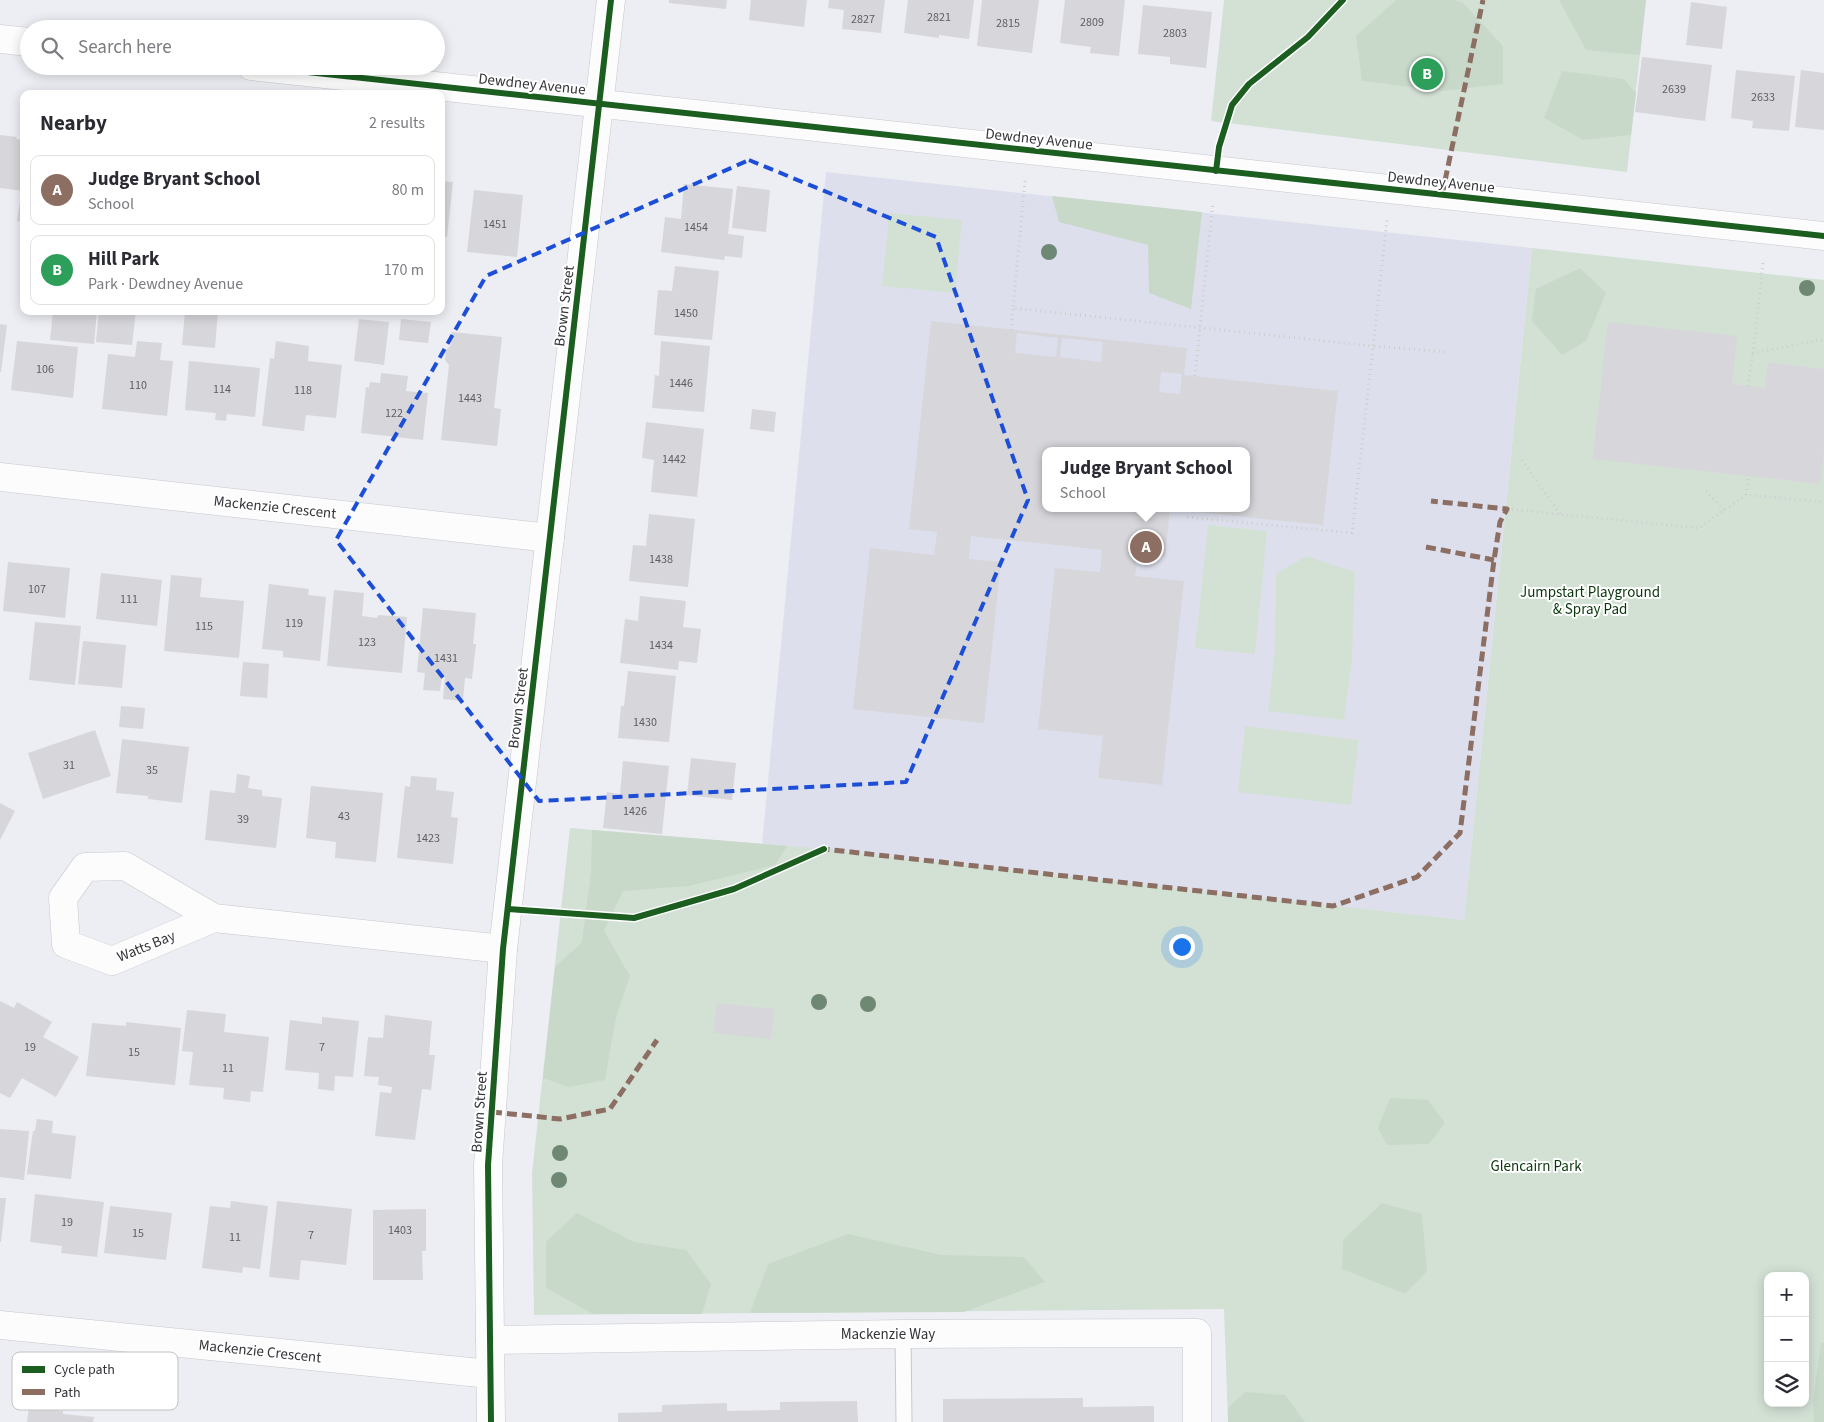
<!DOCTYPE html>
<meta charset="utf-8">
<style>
:root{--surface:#fff;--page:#f7f7f7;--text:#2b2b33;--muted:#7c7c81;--line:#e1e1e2;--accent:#111827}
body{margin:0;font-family:"Source Sans 3",sans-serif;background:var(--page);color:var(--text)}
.controls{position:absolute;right:15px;bottom:15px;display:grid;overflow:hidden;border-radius:10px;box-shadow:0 2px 12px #0003}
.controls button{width:45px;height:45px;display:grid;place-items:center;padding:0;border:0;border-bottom:1px solid var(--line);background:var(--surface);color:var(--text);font:25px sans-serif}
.you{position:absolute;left:1181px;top:946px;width:18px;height:18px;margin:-12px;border:4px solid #fff;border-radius:50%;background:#1a73e8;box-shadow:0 0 0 8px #1a73e833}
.badge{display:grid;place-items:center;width:32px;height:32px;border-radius:50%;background:var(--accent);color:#fff;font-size:16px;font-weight:700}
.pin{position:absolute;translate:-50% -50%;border:2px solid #fff;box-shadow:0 1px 5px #0006}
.popup{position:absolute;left:1042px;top:447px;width:208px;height:65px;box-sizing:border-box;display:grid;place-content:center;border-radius:10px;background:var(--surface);filter:drop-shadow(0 1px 4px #0005);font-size:16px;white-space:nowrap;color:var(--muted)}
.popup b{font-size:19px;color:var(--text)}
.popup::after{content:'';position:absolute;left:50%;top:100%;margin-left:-10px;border:10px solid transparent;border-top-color:var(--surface)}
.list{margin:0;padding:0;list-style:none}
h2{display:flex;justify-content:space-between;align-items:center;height:65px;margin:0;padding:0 20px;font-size:21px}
h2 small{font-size:16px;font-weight:400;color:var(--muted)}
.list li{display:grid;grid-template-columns:32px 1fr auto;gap:15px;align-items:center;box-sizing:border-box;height:70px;margin:0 10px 10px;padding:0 10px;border:1px solid var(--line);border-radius:10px}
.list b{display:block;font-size:19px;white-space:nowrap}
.list p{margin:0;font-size:16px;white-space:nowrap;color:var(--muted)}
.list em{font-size:16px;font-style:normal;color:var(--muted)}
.icon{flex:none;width:28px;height:28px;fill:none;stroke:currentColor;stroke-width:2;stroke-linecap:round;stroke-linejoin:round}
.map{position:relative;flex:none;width:1824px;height:1422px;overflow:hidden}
.search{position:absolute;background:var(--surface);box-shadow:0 2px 12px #0003;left:20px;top:20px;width:425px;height:55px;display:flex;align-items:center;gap:12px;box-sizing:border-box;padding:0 18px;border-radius:28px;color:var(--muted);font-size:19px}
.panel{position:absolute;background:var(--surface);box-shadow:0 2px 12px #0003;left:20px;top:90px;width:425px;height:225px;border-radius:10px}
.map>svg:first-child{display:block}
.built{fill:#dde0ec;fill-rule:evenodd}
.green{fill:#d3e1d5;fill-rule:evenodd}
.forest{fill:#c8d9ca}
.building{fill:#d7d6da;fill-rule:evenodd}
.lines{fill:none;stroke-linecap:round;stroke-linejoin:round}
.service-casing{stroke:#c7c8cc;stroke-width:17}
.minor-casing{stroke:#c7c8cc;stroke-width:29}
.tertiary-casing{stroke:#c7c8cc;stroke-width:29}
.path{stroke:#cccdcf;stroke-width:3;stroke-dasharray:1 4;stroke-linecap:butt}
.service{stroke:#fcfcfd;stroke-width:15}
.minor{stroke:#fcfcfd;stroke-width:28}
.tertiary{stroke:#fcfcfd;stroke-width:28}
.quiet{stroke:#8d6e63;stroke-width:5;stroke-dasharray:10 5;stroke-linecap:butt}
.cycleway-casing{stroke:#fff;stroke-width:9}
.cycleway{stroke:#1b5e20;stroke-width:6}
.tree{fill:#6f8873}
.marked{fill:none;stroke:#1d4ed8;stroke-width:4;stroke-dasharray:10 6;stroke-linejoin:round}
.labels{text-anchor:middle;stroke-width:4;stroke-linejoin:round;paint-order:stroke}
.number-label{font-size:12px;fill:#5e5e62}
.street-label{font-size:15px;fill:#343539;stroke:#fff}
.park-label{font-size:15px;fill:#083509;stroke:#fff}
.key{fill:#fff;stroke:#c2c2c4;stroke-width:1}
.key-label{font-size:14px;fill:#343539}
</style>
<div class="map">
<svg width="1824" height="1422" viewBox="0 0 1824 1422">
<rect width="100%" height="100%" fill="#eceef4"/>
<path class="built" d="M826 172 1532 248 1464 920 762 844ZM1046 451H1246V508H1046Z"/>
<g class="green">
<path d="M1224 0H1646L1627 172 1211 121Z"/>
<path d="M889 213 962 220 955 293 882 286Z"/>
<path d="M1532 248 1824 280V1422H1228L1224 1309 534 1315 532 1173 570 828 824 849 1464 920ZM1768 1276H1805V1403H1768Z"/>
<path d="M1208 525 1267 531 1255 654 1195 648Z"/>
<path d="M1306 556 1355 572 1352 658 1344 720 1268 711 1275 648 1276 574Z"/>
<path d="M1245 726 1359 740 1351 805 1238 792Z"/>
</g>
<g class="forest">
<path d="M1396 0H1453L1462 2 1503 46V84L1443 91 1362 81 1356 36Z"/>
<path d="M1559 0H1646L1640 55 1586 50Z"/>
<path d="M1562 71 1624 79 1636 93 1631 135 1583 140 1544 118Z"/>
<path d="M1052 196 1202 212 1191 309 1149 293 1148 245 1059 222Z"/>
<path d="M1580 268 1606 293 1586 341 1562 355 1532 321 1536 289Z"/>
<path d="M592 830 787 846 775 865 689 886 623 891 604 931 630 976 616 1017 605 1080 569 1087 543 1078 555 967 582 942 591 871Z"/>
<path d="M1390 1098 1428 1100 1445 1123 1429 1144 1387 1145 1378 1128Z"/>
<path d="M1382 1203 1422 1214 1427 1271 1405 1294 1342 1269 1343 1240Z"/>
<path d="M577 1213 634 1242 686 1250 711 1284 702 1314H593L546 1288V1242Z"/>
<path d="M848 1234 942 1255 1024 1257 1045 1282 964 1312 750 1313 768 1264Z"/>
<path d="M1821 1342 1824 1343V1422H1814L1813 1402Z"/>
<path d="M1245 1392 1285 1395 1305 1422H1228V1408Z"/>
</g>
<g class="building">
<path d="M669 0H727L726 9 669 3Z"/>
<path d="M751 0H807L804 27 749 20Z"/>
<path d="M829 0H885L881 33 842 29 844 10 828 8Z"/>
<path d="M908 0H974L969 39 939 35V38L904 33Z"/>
<path d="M982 0H1039L1032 53 977 46Z"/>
<path d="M1065 0H1125L1119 56 1090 53 1091 47 1060 43Z"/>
<path d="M1691 2 1727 7 1722 49 1686 45Z"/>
<path d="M1143 5 1212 12 1206 68 1170 64V57L1138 54Z"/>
<path d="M1642 57 1712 65 1705 121 1635 112Z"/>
<path d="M1736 70 1795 76 1789 131 1752 128 1753 121 1731 118Z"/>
<path d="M1801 70 1824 73V130L1795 127Z"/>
<path d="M0 135 17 137 16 139 24 140V191L0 188Z"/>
<path d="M441 181 453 182 447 237 441 236Z"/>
<path d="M684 184 733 189 728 234 744 236 742 258 725 256 724 260 661 252 665 217 681 219Z"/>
<path d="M737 186 770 190 766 232 732 228Z"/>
<path d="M474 190 523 195 517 257 467 252Z"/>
<path d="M20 201H24V222L17 221Z"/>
<path d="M675 266 719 271 712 340 654 335 658 290 672 291Z"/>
<path d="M53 311H97L94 344 50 340Z"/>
<path d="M99 311H136L132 345 96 342Z"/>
<path d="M185 311H218L215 348 182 345Z"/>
<path d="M359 319 389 322 384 365 354 361Z"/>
<path d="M401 319 431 322 428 343 399 340Z"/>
<path d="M931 321 1187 348 1184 375 1338 391 1323 525 1180 510V508H1246V451H1046V508H1170L1165 557 1138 554 1135 576 1184 581 1162 785 1098 778 1103 736 1038 729 1055 568 1100 572 1102 550 971 536 969 559 1001 562 984 723 853 709 870 548 934 555 937 532 909 529ZM1017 333 1058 338 1056 357 1015 353ZM1062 338 1103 342 1101 362 1060 357ZM1161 372 1182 374 1180 394 1159 392Z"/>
<path d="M1608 322 1737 336 1732 384 1765 388 1768 363 1824 369V448L1820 484 1593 459Z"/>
<path d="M0 324 7 325 1 372H0Z"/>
<path d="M452 332 502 337 494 408 501 409 497 446 441 440 449 365 445 360 446 350 451 345Z"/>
<path d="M17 341 78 347 73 398 11 390Z"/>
<path d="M137 341 162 343 160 360 173 361 167 416 102 409 108 354 135 357Z"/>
<path d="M276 341 309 346 308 361 342 365 336 418 306 415 304 431 262 426 270 358 274 359Z"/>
<path d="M661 341 710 346 704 412 652 408 655 375 659 376Z"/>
<path d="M189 361 260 368 255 417 227 414 226 421 215 420 216 413 185 410Z"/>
<path d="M381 373 408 376 406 391 428 393 423 440 361 433 366 387 369 388 370 382 380 383Z"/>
<path d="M752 409 776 412 774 432 750 429Z"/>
<path d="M646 422 704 429 697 497 651 492 654 460 642 458Z"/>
<path d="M649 514 695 519 688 587 629 581 633 545 646 546Z"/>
<path d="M8 562 70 568 65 618 3 611Z"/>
<path d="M101 573 162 580 157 626 96 619Z"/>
<path d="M171 575 202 578 200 597 244 601 239 658 164 651Z"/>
<path d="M269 584 309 589 308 595 326 597 320 661 283 657V651L262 649Z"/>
<path d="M334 590 364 593 362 616 377 618 378 615 407 617 402 673 327 666Z"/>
<path d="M640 596 686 601 683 627 701 629 697 663 679 661 678 670 620 663 625 619 638 621Z"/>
<path d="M423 608 476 613 473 644H476L472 679 465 678 463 701 443 699 445 676H442L440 691 423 690 425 673 417 672Z"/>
<path d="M35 622 81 626 75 685 29 680Z"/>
<path d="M83 641 126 645 122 688 78 684Z"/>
<path d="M243 662 269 664 267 698 240 696Z"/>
<path d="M628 671 676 676 669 742 618 738 621 706H624Z"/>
<path d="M121 706 145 708 143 729 119 727Z"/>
<path d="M95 730 111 776 43 799 28 753Z"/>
<path d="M122 739 189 747 182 803 148 799V796L116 793Z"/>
<path d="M691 758 736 763 732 800 687 795Z"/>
<path d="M623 761 669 766 662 834 603 828 607 792 620 794Z"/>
<path d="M237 774 250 776 248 788 262 790V796L282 798 276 848 205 840 210 790 235 793Z"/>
<path d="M411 776 437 778 436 790 454 792 451 817 458 818 453 864 397 858 405 786 410 787Z"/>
<path d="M311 786 383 793 376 862 335 858 336 842 306 838Z"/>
<path d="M0 803 15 811 0 840Z"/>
<path d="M0 1001 14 1008 17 1002 52 1022 43 1037 79 1057 56 1097 22 1078 10 1098 0 1093Z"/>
<path d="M717 1003 774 1009 771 1039 714 1033Z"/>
<path d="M187 1010 226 1014 224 1032 269 1037 263 1092 251 1091 250 1102 223 1099 224 1088 189 1085 193 1052 182 1051Z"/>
<path d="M385 1015 432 1021 429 1055H435L431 1090 422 1089 415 1140 375 1136 380 1092 391 1093 392 1087 378 1085 379 1077 364 1076 368 1037 383 1038Z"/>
<path d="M322 1017 359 1021 353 1077 335 1076 334 1091 318 1089 319 1073 285 1070 290 1020 322 1024Z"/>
<path d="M126 1022 181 1028 175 1085 86 1076 92 1023 126 1026Z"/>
<path d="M37 1119 53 1121 52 1133 76 1136 71 1179 27 1174 33 1131H35Z"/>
<path d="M0 1129 29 1131 24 1180 0 1177Z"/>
<path d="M35 1194 104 1202 97 1257 61 1253 62 1246 30 1242Z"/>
<path d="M0 1198H6L1 1242H0Z"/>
<path d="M231 1201 268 1206 260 1269 243 1267 242 1273 202 1268 210 1206 230 1208Z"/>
<path d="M277 1201 352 1209 346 1265 301 1260 299 1280 269 1277Z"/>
<path d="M110 1206 172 1213 166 1260 104 1253Z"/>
<path d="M426 1209V1251H422L423 1280H373V1210Z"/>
<path d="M1083 1398V1407L1154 1406V1422H943V1399Z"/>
<path d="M857 1401 858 1422H618V1413L662 1412V1405L727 1403V1411L780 1410V1402Z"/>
<path d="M29 1407 63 1411V1414L94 1417 93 1422H27Z"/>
</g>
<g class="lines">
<g class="service-casing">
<path id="service" d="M903 1334 904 1422"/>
</g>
<g class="minor-casing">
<g id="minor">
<path d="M0 477 550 538"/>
<path d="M214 918 112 961 66 944 63 898 85 867 125 866 214 918 503 949"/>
<path d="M0 1325 490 1374"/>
<path d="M490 1340 903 1334 1197 1333V1422"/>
<path d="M491 1422 488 1165 503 949 611 0"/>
</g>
</g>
<g class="tertiary-casing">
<g id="tertiary">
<path d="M0 39 29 42"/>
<path d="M251 66 1824 236"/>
</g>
</g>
<g class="path">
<path d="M1025 181 1013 308 1373 346 1387 220"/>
<path d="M1763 263 1753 353 1820 340 1824 341"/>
<path d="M1011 330 1013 308"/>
<path d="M1195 376 1213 202"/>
<path d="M1748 386 1753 353"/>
<path d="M1522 460 1560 514"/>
<path d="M1748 479 1746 495 1824 502"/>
<path d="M1706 491 1724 510"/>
<path d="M1507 509 1699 528 1746 495"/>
<path d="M1187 517 1352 533 1373 346 1446 352"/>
</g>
<use href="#service" class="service"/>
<use href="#minor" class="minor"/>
<use href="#tertiary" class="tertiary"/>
<g class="quiet">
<path d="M1442 195 1483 0"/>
<path d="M1426 547 1494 560"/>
<path d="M820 851 824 849 1333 906 1417 877 1460 833 1494 560 1500 522 1507 509 1431 501"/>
<path d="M492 1112 560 1119 610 1109 657 1040"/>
</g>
<g class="cycleway-casing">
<g id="cycleway">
<path d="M251 66 1824 236"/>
<path d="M1216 171 1219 147 1232 105 1249 84 1308 37 1343 0"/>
<path d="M508 909 634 918 734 889 824 849"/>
<path d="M491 1422 488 1165 503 949 611 0"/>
</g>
</g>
<use href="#cycleway" class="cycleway"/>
</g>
<g class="tree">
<circle cx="1049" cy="252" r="8"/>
<circle cx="1807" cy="288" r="8"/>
<circle cx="819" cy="1002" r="8"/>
<circle cx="868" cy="1004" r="8"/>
<circle cx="560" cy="1153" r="8"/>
<circle cx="559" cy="1180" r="8"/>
</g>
<path class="marked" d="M749 160 936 237 1028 500 906 782 539 801 336 540 486 276Z"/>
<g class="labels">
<g class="number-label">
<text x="939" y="21">2821</text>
<text x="863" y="23">2827</text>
<text x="1092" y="26">2809</text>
<text x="1008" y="27">2815</text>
<text x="1175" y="37">2803</text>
<text x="1674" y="93">2639</text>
<text x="1763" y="101">2633</text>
<text x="495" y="228">1451</text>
<text x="696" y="231">1454</text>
<text x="686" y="317">1450</text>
<text x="45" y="373">106</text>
<text x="681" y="387">1446</text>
<text x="138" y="389">110</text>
<text x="222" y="393">114</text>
<text x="303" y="394">118</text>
<text x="470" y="402">1443</text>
<text x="394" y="417">122</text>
<text x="674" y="463">1442</text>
<text x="661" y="563">1438</text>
<text x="37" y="593">107</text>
<text x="129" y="603">111</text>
<text x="294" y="627">119</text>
<text x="204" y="630">115</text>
<text x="367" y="646">123</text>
<text x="661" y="649">1434</text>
<text x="446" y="662">1431</text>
<text x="645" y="726">1430</text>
<text x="69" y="769">31</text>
<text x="152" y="774">35</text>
<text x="635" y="815">1426</text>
<text x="344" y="820">43</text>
<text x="243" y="823">39</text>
<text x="428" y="842">1423</text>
<text x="30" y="1051">19</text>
<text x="322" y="1051">7</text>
<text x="134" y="1056">15</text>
<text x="228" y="1072">11</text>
<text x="67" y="1226">19</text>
<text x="400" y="1234">1403</text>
<text x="138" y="1237">15</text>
<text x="311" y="1239">7</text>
<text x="235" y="1241">11</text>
</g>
<g class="street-label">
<text transform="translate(532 84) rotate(6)" y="5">Dewdney Avenue</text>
<text transform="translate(1039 139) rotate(6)" y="5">Dewdney Avenue</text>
<text transform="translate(1441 182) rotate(6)" y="5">Dewdney Avenue</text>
<text transform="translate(564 306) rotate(-83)" y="5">Brown Street</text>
<text transform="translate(275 507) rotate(6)" y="5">Mackenzie Crescent</text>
<text transform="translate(518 708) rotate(-83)" y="5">Brown Street</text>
<text transform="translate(146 946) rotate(-22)" y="5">Watts Bay</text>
<text transform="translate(479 1112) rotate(-86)" y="5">Brown Street</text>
<text x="888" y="1339">Mackenzie Way</text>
<text transform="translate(260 1351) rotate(6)" y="5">Mackenzie Crescent</text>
</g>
<g class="park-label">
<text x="1590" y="597">Jumpstart Playground<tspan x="1590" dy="17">&amp; Spray Pad</tspan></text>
<text x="1536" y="1171">Glencairn Park</text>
</g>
</g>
<rect x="12" y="1352" width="166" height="58" rx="8" class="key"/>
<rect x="22" y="1366" width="23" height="7" fill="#1b5e20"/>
<rect x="22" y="1389" width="23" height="6" fill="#8d6e63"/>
<g class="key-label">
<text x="54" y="1374">Cycle path</text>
<text x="54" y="1397">Path</text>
</g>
</svg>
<div class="controls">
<button>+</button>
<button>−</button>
<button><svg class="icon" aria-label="layers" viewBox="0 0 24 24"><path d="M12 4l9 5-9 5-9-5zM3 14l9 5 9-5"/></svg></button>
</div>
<div class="you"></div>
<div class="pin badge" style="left:1146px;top:547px;background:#8d6e63">A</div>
<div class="popup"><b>Judge Bryant School</b>School</div>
<div class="pin badge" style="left:1427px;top:74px;background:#2e9e5b">B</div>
<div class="search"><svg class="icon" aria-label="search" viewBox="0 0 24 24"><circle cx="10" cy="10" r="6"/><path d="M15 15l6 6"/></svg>Search here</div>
<section class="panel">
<h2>Nearby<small>2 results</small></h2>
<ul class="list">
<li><span class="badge" style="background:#8d6e63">A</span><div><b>Judge Bryant School</b><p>School</p></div><em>80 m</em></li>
<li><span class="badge" style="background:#2e9e5b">B</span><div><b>Hill Park</b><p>Park · Dewdney Avenue</p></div><em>170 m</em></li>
</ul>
</section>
</div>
